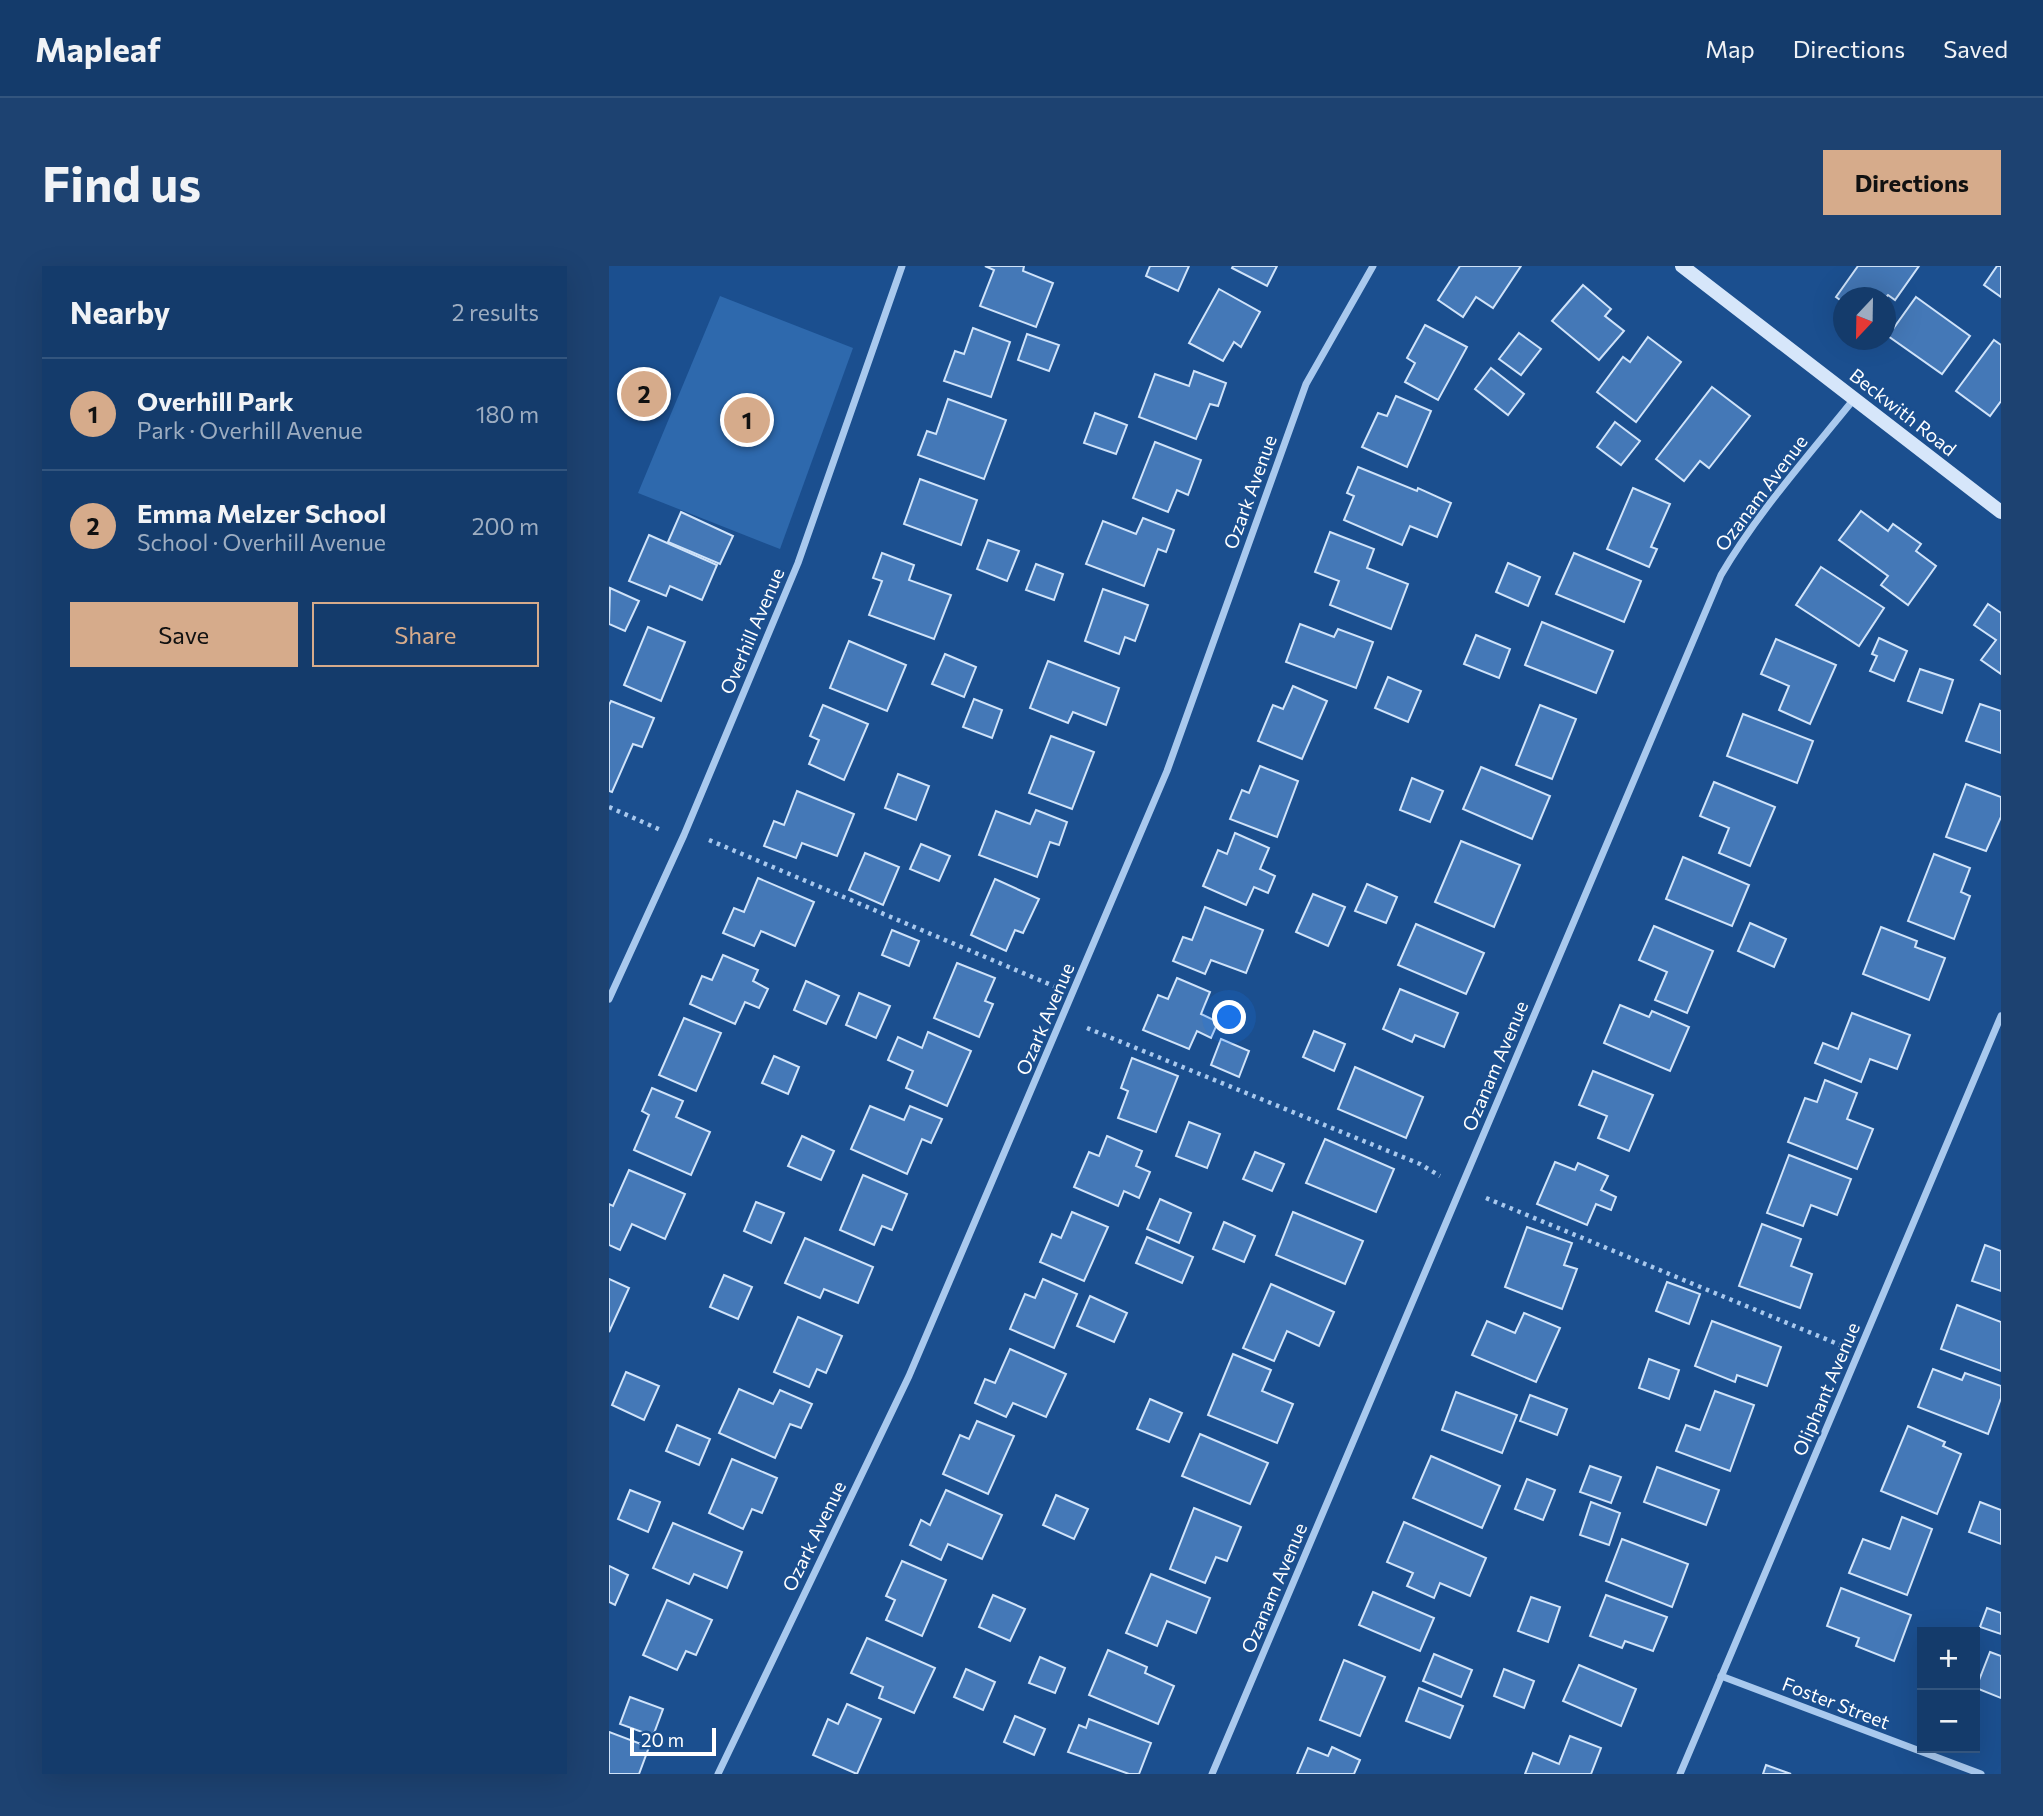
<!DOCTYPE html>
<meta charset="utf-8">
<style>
:root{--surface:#143b6b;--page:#1d4271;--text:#f1f3f6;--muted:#9dadc1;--line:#33557e;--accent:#d6ab8b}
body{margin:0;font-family:Commissioner,sans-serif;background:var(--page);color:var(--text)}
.controls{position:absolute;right:21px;bottom:21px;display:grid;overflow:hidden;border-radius:0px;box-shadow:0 7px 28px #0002}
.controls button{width:63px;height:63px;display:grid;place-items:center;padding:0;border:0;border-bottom:2px solid var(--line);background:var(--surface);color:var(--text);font:35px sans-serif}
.compass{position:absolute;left:1224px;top:21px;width:63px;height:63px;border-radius:50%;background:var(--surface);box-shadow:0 7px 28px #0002;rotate:202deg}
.scale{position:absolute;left:21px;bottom:18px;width:86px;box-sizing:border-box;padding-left:7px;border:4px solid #fff;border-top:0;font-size:19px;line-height:24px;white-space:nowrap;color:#fff;-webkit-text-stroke:5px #1b4f8f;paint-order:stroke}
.you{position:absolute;left:621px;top:752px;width:24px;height:24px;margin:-18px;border:5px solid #fff;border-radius:50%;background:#1a73e8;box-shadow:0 0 0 10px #1a73e833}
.badge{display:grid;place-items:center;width:46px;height:46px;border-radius:50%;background:var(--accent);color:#111;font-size:23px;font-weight:700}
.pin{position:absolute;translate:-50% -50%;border:4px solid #fff;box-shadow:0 2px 7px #0006}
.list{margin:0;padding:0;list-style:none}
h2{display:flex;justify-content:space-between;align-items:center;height:91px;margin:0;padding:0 28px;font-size:30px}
h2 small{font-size:23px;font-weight:400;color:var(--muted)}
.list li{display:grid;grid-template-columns:46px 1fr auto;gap:21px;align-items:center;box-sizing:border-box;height:112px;padding:0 28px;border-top:2px solid var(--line)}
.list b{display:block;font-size:26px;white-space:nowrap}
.list p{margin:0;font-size:23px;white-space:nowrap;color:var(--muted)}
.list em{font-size:23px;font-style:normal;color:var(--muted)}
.actions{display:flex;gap:14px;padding:21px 28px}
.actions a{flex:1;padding:16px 0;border:2px solid var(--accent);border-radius:0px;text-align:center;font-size:24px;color:var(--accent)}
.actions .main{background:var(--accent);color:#111}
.map{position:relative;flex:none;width:1392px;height:1508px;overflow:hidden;border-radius:0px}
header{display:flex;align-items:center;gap:42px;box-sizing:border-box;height:98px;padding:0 35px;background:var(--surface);border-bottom:2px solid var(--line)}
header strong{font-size:33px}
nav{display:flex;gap:38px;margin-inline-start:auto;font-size:24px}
.intro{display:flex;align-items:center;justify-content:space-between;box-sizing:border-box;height:168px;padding:0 42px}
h1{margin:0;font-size:49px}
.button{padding:18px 32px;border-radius:0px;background:var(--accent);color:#111;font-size:24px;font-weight:700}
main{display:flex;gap:42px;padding:0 42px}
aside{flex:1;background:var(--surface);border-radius:0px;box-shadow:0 7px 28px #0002}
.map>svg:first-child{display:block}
.green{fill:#2e69ad}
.building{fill:#4478b7;stroke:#cfe3fa;stroke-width:2}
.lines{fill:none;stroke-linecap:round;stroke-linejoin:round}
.path{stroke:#a9c9ee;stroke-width:4.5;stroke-dasharray:3.5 5;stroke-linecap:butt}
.street{stroke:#a9c9ee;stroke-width:7}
.secondary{stroke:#d6e6fa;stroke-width:14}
.labels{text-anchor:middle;stroke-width:5;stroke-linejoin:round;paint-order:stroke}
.street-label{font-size:19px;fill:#fff;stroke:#1b4f8f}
</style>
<header>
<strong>Mapleaf</strong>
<nav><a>Map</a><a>Directions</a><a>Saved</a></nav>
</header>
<div class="intro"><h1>Find us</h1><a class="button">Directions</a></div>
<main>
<aside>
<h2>Nearby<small>2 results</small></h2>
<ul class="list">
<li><span class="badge">1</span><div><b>Overhill Park</b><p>Park · Overhill Avenue</p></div><em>180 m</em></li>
<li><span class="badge">2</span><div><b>Emma Melzer School</b><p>School · Overhill Avenue</p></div><em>200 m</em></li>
</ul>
<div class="actions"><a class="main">Save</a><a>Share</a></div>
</aside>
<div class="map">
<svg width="1392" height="1508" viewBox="0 0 1392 1508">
<rect width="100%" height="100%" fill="#1b4f8f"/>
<path class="green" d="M111 30 244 82 171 283 29 227Z"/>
<g class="building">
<path d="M376 0H415L414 5 444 17 427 61 371 40 385 4Z"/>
<path d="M541 0H580L569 25 537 10Z"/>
<path d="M624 0H668L658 20 623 2Z"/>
<path d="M851 0H912L884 42 867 31 854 51 829 34Z"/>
<path d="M1249 0H1310L1286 34 1279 29 1276 32H1234V36L1227 31Z"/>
<path d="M1388 0H1392V31L1375 19Z"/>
<path d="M974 19 1002 43 996 50 1015 65 990 94 943 55Z"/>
<path d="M610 23 651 46 632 81 625 76 614 95 580 77Z"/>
<path d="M1307 31 1361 70 1333 108 1279 70Z"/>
<path d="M816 59 858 81 829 134 796 116 806 97 798 92Z"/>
<path d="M364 62 401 76 382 131 335 115 346 85 355 88Z"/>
<path d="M910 67 932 83 912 109 890 93Z"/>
<path d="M418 68 450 79 440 105 409 94Z"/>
<path d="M1039 71 1072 96 1027 156 988 126 1014 91 1021 96Z"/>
<path d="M1385 74 1392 79V135L1381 150 1347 125Z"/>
<path d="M882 102 915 128 899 149 866 123Z"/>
<path d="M585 105 617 117 609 140 601 138 587 173 530 151 546 108 580 120Z"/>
<path d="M1103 121 1141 150 1100 202 1091 195 1075 215 1047 193Z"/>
<path d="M787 130 822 145 798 201 753 181 769 147 778 150Z"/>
<path d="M339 133 397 154 375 213 309 189 318 165 327 168Z"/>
<path d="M486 147 518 159 507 188 475 177Z"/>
<path d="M1006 156 1031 175 1012 199 988 181Z"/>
<path d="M546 176 592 194 579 229 568 224 559 246 524 232Z"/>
<path d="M749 201 808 225 809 222 842 237 828 271 801 260 793 279 735 254 745 230 738 227Z"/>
<path d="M311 213 368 234 352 279 295 258Z"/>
<path d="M1024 222 1061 238 1042 281 1048 283 1040 301 998 283Z"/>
<path d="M1252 245 1279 265 1284 258 1312 278 1307 285 1327 300 1299 339 1272 319 1279 310 1230 274Z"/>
<path d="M72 246 124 270 111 298 59 276Z"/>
<path d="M534 252 565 264 557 286 549 283 535 320 477 298 494 255 527 268Z"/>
<path d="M721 266 765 283 758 302 799 318 782 363 721 339 730 315 706 306Z"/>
<path d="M40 269 108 299 93 334 61 320 57 330 20 315Z"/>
<path d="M379 274 410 285 398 315 368 303Z"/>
<path d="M273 287 305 299 300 314 342 329 325 373 260 349 273 315 264 312Z"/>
<path d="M965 287 1032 315 1015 356 947 328Z"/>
<path d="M899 297 931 311 919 340 887 326Z"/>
<path d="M427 298 454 308 445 334 417 324Z"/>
<path d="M1212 301 1275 342 1250 380 1187 339Z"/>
<path d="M1 322 30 335 16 365 0 358Z"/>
<path d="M494 323 539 339 526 375 516 371 510 388 476 375Z"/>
<path d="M1379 338 1392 347V408L1372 394 1387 374 1365 359Z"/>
<path d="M933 356 1004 385 987 427 916 399Z"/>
<path d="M691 358 725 371 729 363 764 376 747 422 677 396Z"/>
<path d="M39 361 76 376 52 435 15 419Z"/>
<path d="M867 369 901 383 890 412 855 398Z"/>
<path d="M1270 372 1298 385 1285 415 1261 405 1268 390 1263 388Z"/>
<path d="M1167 373 1227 399 1201 458 1170 444 1180 420 1152 408Z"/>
<path d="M240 375 297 399 278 445 221 422Z"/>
<path d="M336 388 367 401 355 431 323 418Z"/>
<path d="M439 395 510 422 497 459 464 446 459 457 421 442Z"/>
<path d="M1311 403 1344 414 1333 447 1299 435Z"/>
<path d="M779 411 812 425 799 456 766 442Z"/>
<path d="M684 420 718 435 693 493 649 475 664 439 674 443Z"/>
<path d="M365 433 393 444 383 472 354 461Z"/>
<path d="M2 435 45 452 33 481 24 478 3 526 0 525V439Z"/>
<path d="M1371 438 1392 445V487L1357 475Z"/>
<path d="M214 439 259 458 235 514 200 498 210 474 201 470Z"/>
<path d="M931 439 967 453 943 513 907 499Z"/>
<path d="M1134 448 1204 475 1188 517 1118 490Z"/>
<path d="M442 470 485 486 463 543 420 527Z"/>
<path d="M651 500 689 515 668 571 621 553 633 524 640 527Z"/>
<path d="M872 501 941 530 923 573 854 543Z"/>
<path d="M289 508 320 520 307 554 276 542Z"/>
<path d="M803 512 834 525 821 556 791 544Z"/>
<path d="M1105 516 1166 541 1141 600 1110 587 1120 562 1091 550Z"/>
<path d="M1357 518 1392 531V551L1377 585 1337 571Z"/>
<path d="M188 525 245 548 228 590 193 577 187 592 155 580 165 555 175 559Z"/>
<path d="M427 544 458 556 450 579 441 576 428 611 370 589 387 545 421 558Z"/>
<path d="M626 567 660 582 651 603 666 610 659 627 645 621 637 639 594 620 609 584 618 588Z"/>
<path d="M852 575 911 599 885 661 826 636Z"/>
<path d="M312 578 341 590 330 615 301 603Z"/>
<path d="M256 587 290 601 274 639 240 624Z"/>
<path d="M1325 588 1361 602 1352 626 1361 630 1345 673 1299 655Z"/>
<path d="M1074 591 1140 619 1123 660 1057 633Z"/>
<path d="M149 612 205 636 186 680 152 665 145 680 114 667 125 642 135 646Z"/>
<path d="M386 613 430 633 414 667 406 664 397 685 362 669Z"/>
<path d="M758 618 788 631 777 657 746 645Z"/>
<path d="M704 628 736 641 719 680 687 666Z"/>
<path d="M596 641 654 664 637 707 602 694 596 708 564 695 574 671 583 674Z"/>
<path d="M1141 657 1177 673 1165 701 1129 685Z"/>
<path d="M807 658 875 687 857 728 789 699Z"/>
<path d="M1045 660 1104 685 1078 747 1046 734 1058 706 1030 694Z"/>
<path d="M1272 661 1308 675 1306 681 1336 692 1320 734 1254 708Z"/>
<path d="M283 664 310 675 300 700 273 689Z"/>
<path d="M114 689 149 704 144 715 159 723 150 742 136 736 126 758 81 738 93 710 103 714Z"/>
<path d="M348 697 386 712 376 735 384 738 370 771 325 752Z"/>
<path d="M568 712 601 726 592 748 609 756 602 772 588 765 580 783 534 764 549 729 559 733Z"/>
<path d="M197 715 230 730 217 758 185 744Z"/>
<path d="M791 723 849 747 835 781 806 769 803 776 774 763Z"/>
<path d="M250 727 281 740 267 772 237 759Z"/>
<path d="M1011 739 1040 751 1043 745 1080 761 1061 805 995 777Z"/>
<path d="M1243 747 1301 769 1288 803 1261 793 1252 816 1206 797 1214 777 1229 783Z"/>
<path d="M75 752 112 767 87 825 50 809Z"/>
<path d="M705 765 736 778 725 805 694 791Z"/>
<path d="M319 766 362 785 338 840 297 822 304 805 279 794 289 771 313 782Z"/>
<path d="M612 773 640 785 630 811 602 799Z"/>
<path d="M165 790 190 801 179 828 153 817Z"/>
<path d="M523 792 569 810 547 866 509 852 519 825 512 822Z"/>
<path d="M746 801 814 831 797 872 729 843Z"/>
<path d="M984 805 1044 829 1020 885 989 872 998 850 970 839Z"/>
<path d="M1216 814 1248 827 1238 853 1264 863 1248 903 1179 876 1196 832 1208 836Z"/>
<path d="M43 822 74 835 67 851 101 866 82 909 25 884 40 849 33 845Z"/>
<path d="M261 840 295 854 301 840 333 853 322 877 313 873 298 908 242 883Z"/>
<path d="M580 856 611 868 598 902 567 890Z"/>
<path d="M193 870 225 885 212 914 179 900Z"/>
<path d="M498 870 533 885 527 900 541 906 530 932 515 925 509 940 465 921 480 886 490 890Z"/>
<path d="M716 873 785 903 767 946 697 917Z"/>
<path d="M646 886 675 898 663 925 634 913Z"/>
<path d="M1180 889 1242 913 1228 949 1202 939 1194 960 1158 947Z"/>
<path d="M946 896 966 904 969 897 999 910 992 924 1007 931 1002 944 987 938 978 959 928 938Z"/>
<path d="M20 904 76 928 56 973 23 958 11 984 0 979V938L4 940Z"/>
<path d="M254 909 298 928 283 964 273 960 265 979 231 964Z"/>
<path d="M551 933 582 947 570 977 538 963Z"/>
<path d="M147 936 175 947 162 977 135 965Z"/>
<path d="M463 946 499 961 475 1015 431 996 443 968 452 972Z"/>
<path d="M684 946 754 975 736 1018 667 989Z"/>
<path d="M615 956 646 970 635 996 604 983Z"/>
<path d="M1153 958 1192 973 1182 1000 1203 1008 1191 1042 1130 1020Z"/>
<path d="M918 961 963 977 955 999 968 1003 953 1043 896 1021Z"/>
<path d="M538 971 584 991 573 1017 527 997Z"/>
<path d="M196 972 264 1001 249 1037 215 1023 211 1032 176 1017Z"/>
<path d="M1376 979 1392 985V1025L1363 1015Z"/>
<path d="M115 1009 143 1021 129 1053 101 1041Z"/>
<path d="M0 1013 20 1022 0 1066Z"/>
<path d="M434 1013 468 1028 445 1082 401 1063 416 1028 426 1032Z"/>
<path d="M1058 1016 1091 1028 1080 1058 1047 1045Z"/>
<path d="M662 1018 725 1046 710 1080 678 1065 665 1095 634 1082Z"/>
<path d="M481 1030 518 1047 505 1076 468 1060Z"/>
<path d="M1348 1039 1392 1056V1105L1332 1083Z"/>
<path d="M915 1047 951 1062 927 1116 863 1089 878 1055 906 1067Z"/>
<path d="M189 1051 233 1070 217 1107 208 1103 200 1121 165 1106Z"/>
<path d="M1103 1055 1172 1081 1158 1120 1128 1109 1126 1116 1086 1100Z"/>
<path d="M401 1083 457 1108 437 1151 404 1137 397 1151 366 1137 376 1113 386 1117Z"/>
<path d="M624 1088 662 1104 653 1125 684 1138 668 1177 599 1149Z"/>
<path d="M1040 1093 1070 1104 1060 1133 1030 1122Z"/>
<path d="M1324 1103 1353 1114 1356 1107 1392 1120V1132L1379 1168 1309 1141Z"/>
<path d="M17 1106 50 1120 35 1154 3 1139Z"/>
<path d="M130 1123 164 1138 171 1124 203 1138 192 1162 181 1158 166 1192 110 1167Z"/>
<path d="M1106 1125 1145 1139 1121 1205 1067 1185 1077 1159 1091 1164Z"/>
<path d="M847 1126 908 1149 893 1187 833 1164Z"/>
<path d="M921 1129 958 1143 948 1169 911 1155Z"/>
<path d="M541 1133 573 1147 560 1176 528 1163Z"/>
<path d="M368 1155 405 1170 379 1228 334 1208 351 1169 360 1173Z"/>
<path d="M68 1159 101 1173 90 1199 57 1185Z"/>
<path d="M1299 1160 1336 1176 1334 1180 1352 1188 1328 1248 1272 1225Z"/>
<path d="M591 1168 659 1197 641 1238 573 1210Z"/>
<path d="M822 1190 891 1220 873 1262 804 1232Z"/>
<path d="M123 1193 168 1212 153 1247 143 1243 134 1263 100 1247Z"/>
<path d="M981 1200 1012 1211 1002 1237 971 1226Z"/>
<path d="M1048 1201 1110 1224 1097 1259 1035 1236Z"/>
<path d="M918 1213 946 1224 934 1254 906 1243Z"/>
<path d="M21 1224 51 1236 39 1266 9 1253Z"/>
<path d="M337 1224 393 1249 373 1293 339 1278 332 1294 301 1279 312 1254 321 1259Z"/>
<path d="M447 1229 479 1243 465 1273 434 1259Z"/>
<path d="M982 1236 1011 1247 1000 1279 971 1269Z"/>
<path d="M1371 1236 1392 1244V1278L1360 1266Z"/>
<path d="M585 1242 632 1261 618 1295 607 1291 596 1317 561 1303Z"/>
<path d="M1293 1251 1323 1263 1298 1329 1240 1307 1254 1273 1281 1283Z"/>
<path d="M795 1256 877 1292 861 1330 831 1317 825 1332 798 1320 804 1307 778 1296Z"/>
<path d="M64 1257 133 1286 118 1322 85 1308 80 1318 44 1302Z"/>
<path d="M1013 1273 1079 1298 1063 1341 997 1315Z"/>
<path d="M293 1295 337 1314 313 1370 277 1354 286 1334 277 1330Z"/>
<path d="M0 1300 19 1309 6 1339 0 1336Z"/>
<path d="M542 1308 601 1332 587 1367 558 1355 548 1380 517 1367Z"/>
<path d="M1232 1322 1302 1349 1285 1395 1247 1380 1250 1372 1218 1360Z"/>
<path d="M764 1326 825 1352 811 1385 750 1359Z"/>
<path d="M384 1329 416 1343 401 1375 370 1361Z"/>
<path d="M997 1329 1058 1351 1044 1385 1016 1375 1013 1382 981 1370Z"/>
<path d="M922 1331 951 1341 939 1376 909 1365Z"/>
<path d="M58 1334 103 1354 87 1389 77 1385 68 1404 34 1389Z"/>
<path d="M1378 1342 1392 1347V1368L1371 1361Z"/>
<path d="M258 1372 326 1402 305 1447 270 1432 274 1421 242 1407Z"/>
<path d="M499 1384 538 1401 536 1407 565 1420 549 1458 480 1429Z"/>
<path d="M1381 1386 1392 1390V1432L1367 1422Z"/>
<path d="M825 1388 863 1404 852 1431 814 1415Z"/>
<path d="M431 1391 456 1402 446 1427 420 1417Z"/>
<path d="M735 1394 776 1411 751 1470 711 1454Z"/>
<path d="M970 1399 1027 1423 1012 1460 954 1435Z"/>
<path d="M357 1403 386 1416 374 1444 345 1431Z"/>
<path d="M895 1403 925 1415 915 1442 885 1430Z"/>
<path d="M810 1422 854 1440 841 1472 797 1455Z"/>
<path d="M21 1431 54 1443 44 1470 11 1458Z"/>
<path d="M238 1438 272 1453 248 1508 204 1489 219 1453 229 1458Z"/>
<path d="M406 1450 436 1463 425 1489 395 1476Z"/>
<path d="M480 1453 542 1477 530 1508H520L459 1486 470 1459 477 1462Z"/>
<path d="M0 1466 40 1481 30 1508H0Z"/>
<path d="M961 1470 992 1482 982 1508H916L924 1487 950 1498Z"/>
<path d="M723 1481 751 1494 745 1508H688L699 1482 719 1490Z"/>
<path d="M1157 1499 1182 1508H1154Z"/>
</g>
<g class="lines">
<g class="path">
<path d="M0 541 54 565"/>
<path d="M100 574 447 721"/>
<path d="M478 762 811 898 831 910"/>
<path d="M877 932 1236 1081"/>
</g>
<g class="street">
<path d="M0 733 75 569 189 297 293 0"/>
<path d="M1112 1410 1372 1508"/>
<path d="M109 1508 300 1110 558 505 697 118 764 0"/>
<path d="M603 1508 1112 309C1149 246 1199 190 1245 133"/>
<path d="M1071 1508 1392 750"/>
</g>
<path class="secondary" d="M1073 0 1392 246"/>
</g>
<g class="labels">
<g class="street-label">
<text transform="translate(1294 146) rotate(38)" y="7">Beckwith Road</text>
<text transform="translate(641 226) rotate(-70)" y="7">Ozark Avenue</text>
<text transform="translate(1152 227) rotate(-53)" y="7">Ozanam Avenue</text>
<text transform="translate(143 365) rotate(-67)" y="7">Overhill Avenue</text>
<text transform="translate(436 753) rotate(-67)" y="7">Ozark Avenue</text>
<text transform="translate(886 800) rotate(-67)" y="7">Ozanam Avenue</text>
<text transform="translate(1217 1123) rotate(-67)" y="7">Oliphant Avenue</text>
<text transform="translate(205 1270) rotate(-64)" y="7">Ozark Avenue</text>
<text transform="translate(665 1322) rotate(-67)" y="7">Ozanam Avenue</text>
<text transform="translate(1227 1437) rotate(21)" y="7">Foster Street</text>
</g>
</g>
</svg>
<div class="controls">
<button>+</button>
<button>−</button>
</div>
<svg class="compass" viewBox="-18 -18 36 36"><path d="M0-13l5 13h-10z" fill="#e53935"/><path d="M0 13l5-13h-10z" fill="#9dadc1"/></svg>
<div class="scale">20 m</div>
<div class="you"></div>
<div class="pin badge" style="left:138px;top:154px">1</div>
<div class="pin badge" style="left:35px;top:128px">2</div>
</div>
</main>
